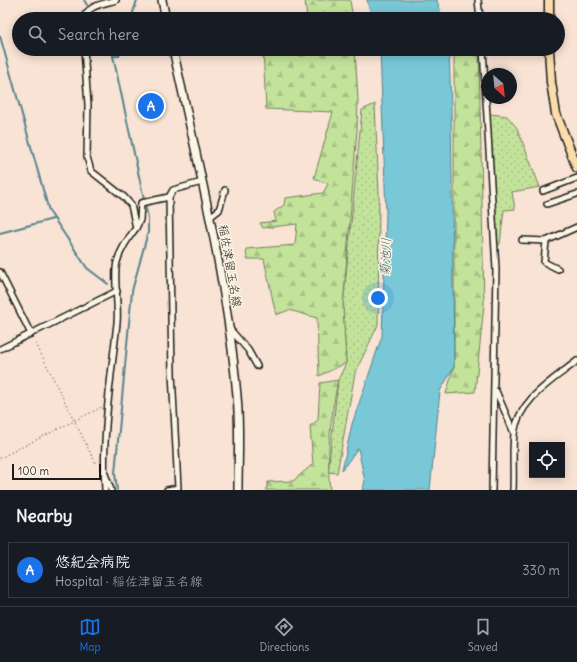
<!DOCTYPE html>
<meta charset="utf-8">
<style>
:root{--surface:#171b24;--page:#242831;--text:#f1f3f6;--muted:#9ea1a6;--line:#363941;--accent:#1a73e8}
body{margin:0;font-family:Delius,"Klee One",sans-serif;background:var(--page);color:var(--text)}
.controls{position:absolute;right:12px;bottom:12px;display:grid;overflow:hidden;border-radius:0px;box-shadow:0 2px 10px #0003}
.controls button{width:36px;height:36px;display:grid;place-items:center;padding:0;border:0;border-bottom:1px solid var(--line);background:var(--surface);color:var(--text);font:20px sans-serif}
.compass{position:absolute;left:481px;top:68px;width:36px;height:36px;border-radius:50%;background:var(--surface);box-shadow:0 2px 10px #0003;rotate:153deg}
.scale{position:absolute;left:12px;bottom:10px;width:89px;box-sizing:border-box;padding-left:4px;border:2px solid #1c1c1c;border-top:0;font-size:11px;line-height:14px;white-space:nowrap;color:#1c1c1c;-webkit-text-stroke:3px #fcf5e5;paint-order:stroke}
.you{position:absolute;left:378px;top:298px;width:14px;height:14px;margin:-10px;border:3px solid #fff;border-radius:50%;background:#1a73e8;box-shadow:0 0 0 6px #1a73e833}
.badge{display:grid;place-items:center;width:26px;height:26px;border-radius:50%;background:var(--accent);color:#fff;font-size:13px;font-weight:700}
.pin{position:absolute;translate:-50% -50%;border:2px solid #fff;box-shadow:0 1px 4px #0006}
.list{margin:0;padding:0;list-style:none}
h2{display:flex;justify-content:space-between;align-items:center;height:52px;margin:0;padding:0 16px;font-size:17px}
h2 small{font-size:13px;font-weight:400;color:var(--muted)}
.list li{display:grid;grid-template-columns:26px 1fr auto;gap:12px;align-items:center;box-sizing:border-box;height:56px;margin:0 8px 8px;padding:0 8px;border:1px solid var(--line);border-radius:0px}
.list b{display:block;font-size:15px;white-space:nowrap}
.list p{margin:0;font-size:13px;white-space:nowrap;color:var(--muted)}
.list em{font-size:13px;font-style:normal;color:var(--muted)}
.icon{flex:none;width:22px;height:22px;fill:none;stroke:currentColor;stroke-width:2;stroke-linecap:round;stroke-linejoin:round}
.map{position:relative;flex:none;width:577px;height:490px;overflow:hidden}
.search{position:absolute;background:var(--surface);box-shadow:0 2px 10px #0003;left:12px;right:12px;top:12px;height:44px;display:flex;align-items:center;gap:10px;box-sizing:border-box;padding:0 14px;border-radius:22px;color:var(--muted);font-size:15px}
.sheet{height:116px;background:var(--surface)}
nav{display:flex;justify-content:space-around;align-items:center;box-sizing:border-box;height:56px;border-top:1px solid var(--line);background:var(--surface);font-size:11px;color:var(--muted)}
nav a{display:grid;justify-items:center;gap:2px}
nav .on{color:var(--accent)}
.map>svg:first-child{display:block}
.grass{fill:url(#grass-dots);stroke:#70805c}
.forest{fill:url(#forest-firs);stroke:#70805c}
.water{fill:#79c8d7;stroke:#54838c}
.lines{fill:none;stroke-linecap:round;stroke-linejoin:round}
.stream{stroke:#54838c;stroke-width:2}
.street-casing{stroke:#1c1c1c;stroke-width:8}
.secondary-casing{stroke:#1c1c1c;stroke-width:10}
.primary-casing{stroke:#1c1c1c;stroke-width:11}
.path{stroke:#1c1c1c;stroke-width:1;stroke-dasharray:1 3;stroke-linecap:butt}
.street{stroke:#fcf5e5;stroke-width:5}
.secondary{stroke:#fcf5e5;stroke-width:7}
.primary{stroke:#fbddab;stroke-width:8}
.labels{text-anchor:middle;stroke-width:3;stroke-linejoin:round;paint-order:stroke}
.street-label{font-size:12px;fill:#1c1c1c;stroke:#fcf5e5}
.water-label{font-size:13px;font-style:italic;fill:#3d585d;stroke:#fcf5e5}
</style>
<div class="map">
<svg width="577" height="490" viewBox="0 0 577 490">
<defs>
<pattern id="grass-dots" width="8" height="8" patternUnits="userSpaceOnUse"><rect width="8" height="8" fill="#c3e39b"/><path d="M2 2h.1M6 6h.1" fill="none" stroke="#a7c285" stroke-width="1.8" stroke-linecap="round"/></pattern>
<pattern id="forest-firs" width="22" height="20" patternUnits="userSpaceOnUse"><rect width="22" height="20" fill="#c3e39b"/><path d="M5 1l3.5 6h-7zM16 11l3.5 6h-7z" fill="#a7c285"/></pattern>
</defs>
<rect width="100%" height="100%" fill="#f9e3d4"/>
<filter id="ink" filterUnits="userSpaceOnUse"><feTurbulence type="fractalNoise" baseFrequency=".025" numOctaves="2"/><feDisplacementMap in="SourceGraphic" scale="8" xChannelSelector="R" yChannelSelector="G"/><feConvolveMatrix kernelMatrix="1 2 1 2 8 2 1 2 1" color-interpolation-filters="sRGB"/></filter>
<g filter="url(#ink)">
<g class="grass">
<path d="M375 104 379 194 378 325 355 373 337 473 328 472 338 380 346 363 343 306 362 110Z"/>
<path d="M490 114 507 116 517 128 540 187 512 192 515 209 504 210 500 244 497 246Z"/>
</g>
<g class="forest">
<path d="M305 0H350L353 19H307Z"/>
<path d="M263 49H355L358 100 357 130 343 306 346 363 319 376 317 318 289 310 276 315 264 259H247L246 249 295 245 297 224 263 228 260 223 276 221 274 212 284 205 285 198 323 193 328 184 314 178 333 112 266 109Z"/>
<path d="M479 52 484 305 475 392 446 394 454 367V53Z"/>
<path d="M338 380C331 416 326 454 330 490H266L268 482 293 481 313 464 310 426 318 420 320 383Z"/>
</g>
<g class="water">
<path d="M367 0H437L442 19H372Z"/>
<path d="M380 49H449L451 105 454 367 440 391 430 490H362L365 482 358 448 342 470 352 424 382 336 386 213Z"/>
</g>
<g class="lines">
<g class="stream">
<path d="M84 0 87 5"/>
<path d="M93 13 96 19"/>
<path d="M131 19 137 0"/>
<path d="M0 36 49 211 87 268 108 284"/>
<path d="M111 49 113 56H119L122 49"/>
<path d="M113 56 148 218V232L132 291 115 473 117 490"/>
<path d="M0 233 53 219"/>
</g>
<g class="street-casing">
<g id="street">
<path d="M478 0 480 19"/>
<path d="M83 19C88 5 103 4 116 0"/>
<path d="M84 49 88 105 87 157 91 171 124 197 131 205 136 228C129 237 120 251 117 262 113 277 119 306 117 323 111 378 102 434 105 490"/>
<path d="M483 49 496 269 492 490"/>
<path d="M543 191 577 178"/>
<path d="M547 204 577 194"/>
<path d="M210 217 219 210 225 190"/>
<path d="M136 228 140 220 141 203 169 197"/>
<path d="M522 240 546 241"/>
<path d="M558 269 544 262 546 241 577 227"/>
<path d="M0 272 31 334"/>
<path d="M229 328 248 350 257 366"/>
<path d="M0 349 117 291"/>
<path d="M496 391 514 433"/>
<path d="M105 474 111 490"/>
<path d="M167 490 178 488 172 373 169 197 173 190 202 182"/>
<path d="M513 490C514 472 512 452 514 434 518 400 553 380 577 361"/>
</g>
</g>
<g class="secondary-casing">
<g id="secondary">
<path d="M162 0 166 19"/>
<path d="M173 49C198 164 227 279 237 396 240 427 238 459 238 490"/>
</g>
</g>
<g class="primary-casing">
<g id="primary">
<path d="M549 0V19"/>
<path d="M549 49 551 82 556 114 577 168"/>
</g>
</g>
<g class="path">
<path d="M34 340 96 464"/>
<path d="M0 458 102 407"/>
</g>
<use href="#street" class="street"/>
<use href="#secondary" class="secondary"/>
<use href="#primary" class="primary"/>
</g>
</g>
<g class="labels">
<g class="street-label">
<text transform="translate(230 266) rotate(80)" y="4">稲佐津留玉名線</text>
</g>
<g class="water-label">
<text transform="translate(385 257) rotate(-88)" y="5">菊池川</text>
</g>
</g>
</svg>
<div class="controls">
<button><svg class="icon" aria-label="locate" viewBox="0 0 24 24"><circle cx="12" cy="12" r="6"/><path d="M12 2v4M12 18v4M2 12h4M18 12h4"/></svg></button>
</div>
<svg class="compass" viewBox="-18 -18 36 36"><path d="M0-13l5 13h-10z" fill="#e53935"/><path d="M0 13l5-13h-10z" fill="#9ea1a6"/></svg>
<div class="scale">100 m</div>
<div class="you"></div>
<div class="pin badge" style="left:151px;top:106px">A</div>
<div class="search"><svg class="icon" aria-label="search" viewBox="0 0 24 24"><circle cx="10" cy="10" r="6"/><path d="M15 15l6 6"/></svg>Search here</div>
</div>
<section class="sheet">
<h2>Nearby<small></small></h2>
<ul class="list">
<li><span class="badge">A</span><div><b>悠紀会病院</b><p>Hospital · 稲佐津留玉名線</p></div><em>330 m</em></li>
</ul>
</section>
<nav>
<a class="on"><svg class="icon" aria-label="map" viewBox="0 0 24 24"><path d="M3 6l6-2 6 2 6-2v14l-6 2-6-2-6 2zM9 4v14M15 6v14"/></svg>Map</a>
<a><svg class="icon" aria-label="directions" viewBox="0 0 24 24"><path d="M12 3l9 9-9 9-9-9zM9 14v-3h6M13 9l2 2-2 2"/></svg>Directions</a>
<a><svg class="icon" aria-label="saved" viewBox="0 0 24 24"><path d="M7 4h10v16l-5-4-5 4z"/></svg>Saved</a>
</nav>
